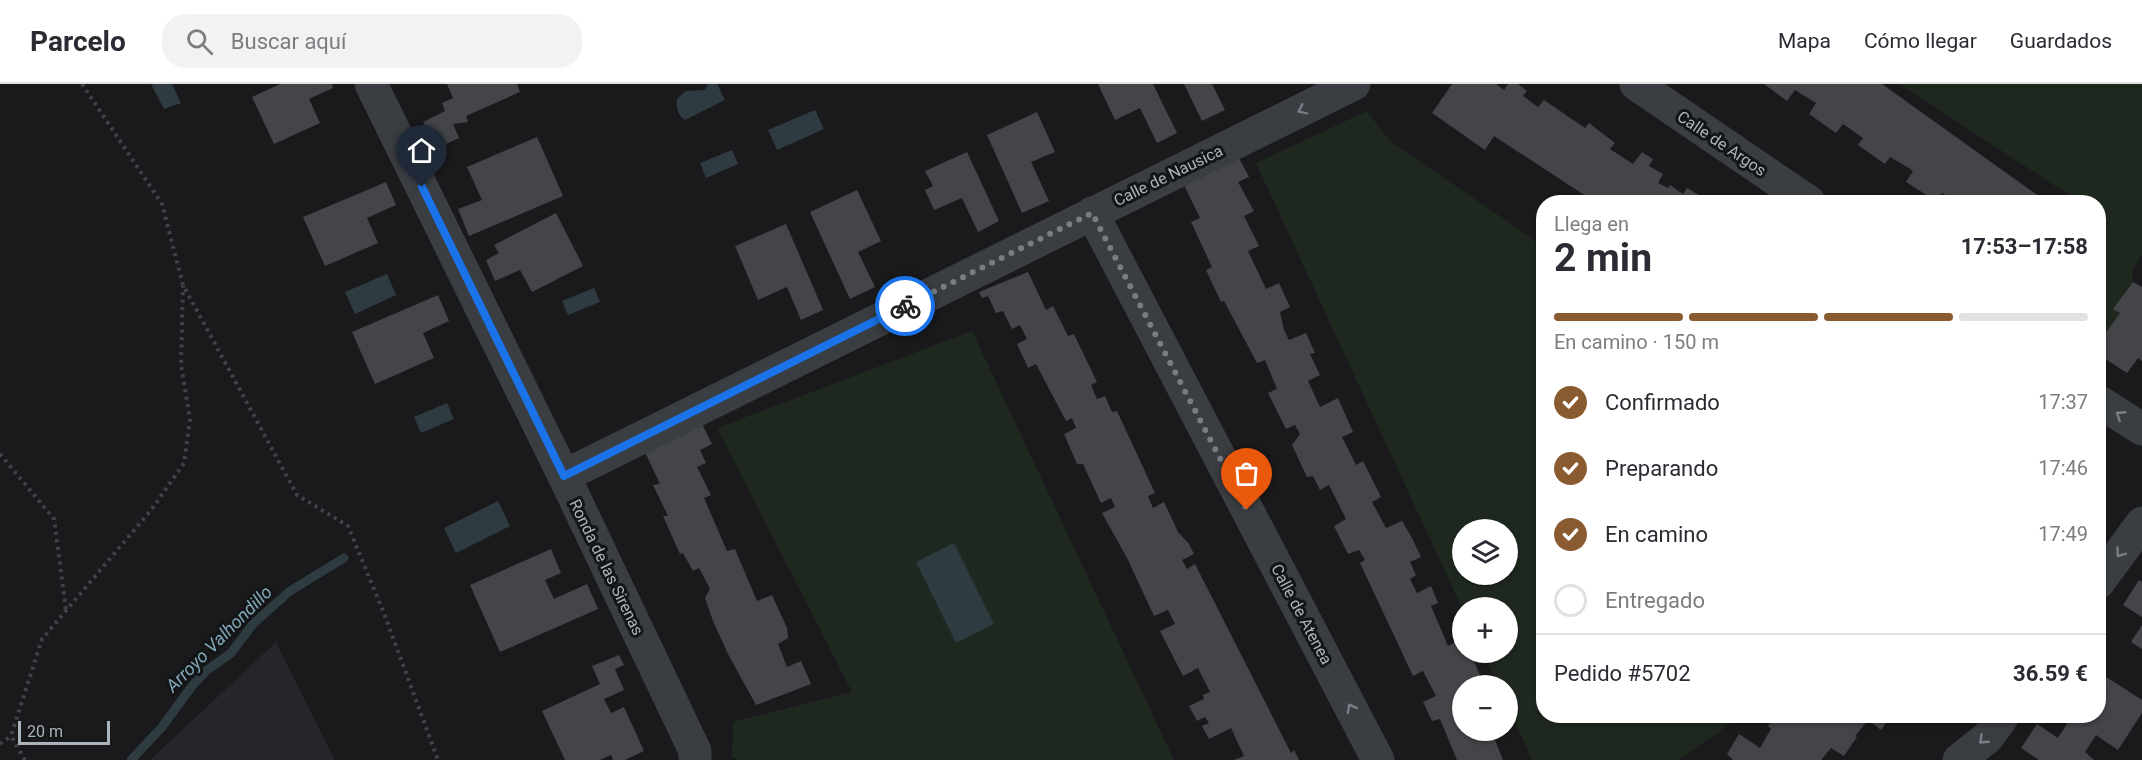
<!DOCTYPE html>
<html lang="es">
<head>
<meta charset="utf-8">
<style>
  body { margin:0; font-family:Roboto,sans-serif; background:#f2f2f3; color:#2b2b33; height:100vh; display:flex; flex-direction:column; font-size:22px; white-space:nowrap }
  * { box-sizing:border-box; margin:0 }
  p { font-size:20px; color:#7c7c81 }
  .icon { flex:none; width:33px; height:33px; fill:none; stroke:currentColor; stroke-width:2; stroke-linecap:round; stroke-linejoin:round }
  .map { position:relative; flex:1; overflow:hidden }
  .panel { position:absolute; left:1536px; top:111px; width:570px; height:528px; display:flex; flex-direction:column; background:#fff; border-radius:24px; box-shadow:0 2px 4px #0004 }
  .panel>* { flex:none }
  .fabs { position:absolute; left:1452px; top:435px; display:grid; gap:12px }
  .fabs a { display:grid; place-items:center; width:66px; height:66px; border-radius:50%; background:#fff; box-shadow:0 2px 4px #0004; font-size:30px }
  .scale { position:absolute; left:18px; bottom:15px; width:92px; box-sizing:border-box; padding-left:6px; border:3px solid #abb3bc; border-top:0; font-size:16px; line-height:21px; white-space:nowrap; color:#abb3bc; -webkit-text-stroke:4px #141517; paint-order:stroke }
  .pin { position:absolute; display:grid; place-items:center; width:51px; height:51px; color:#fff; margin:-62px -26px; border-radius:50% 50% 50% 0; rotate:-45deg; box-shadow:0 0 6px #0007 }
  .pin .icon { rotate:45deg }
  .courier { position:absolute; display:grid; place-items:center; width:60px; height:60px; margin:-30px; border:4px solid #1a73e8; border-radius:50%; background:#fff; color:#222; box-shadow:0 2px 8px #0007 }
  .head em { font-style:normal; font-weight:700 }
  .head div { display:flex; flex-direction:column-reverse }
  .head { display:flex; align-items:center; justify-content:space-between; height:102px; padding:0 18px }
  h1 { font-size:39px; font-weight:700; line-height:45px }
  .bar { display:grid; grid-template-columns:repeat(4,1fr); gap:9px 6px; align-content:center; height:72px; padding:0 18px }
  .bar i { height:8px; border-radius:4px; background:#e1e1e2 }
  .bar .active { background:#8a5b31 }
  .bar p { grid-column:span 4 }
  .line { display:flex; align-items:center; gap:15px; padding:0 18px; border-top:2px solid #e1e1e2 }
  .line div { flex:1 }
  ol { padding:0 18px; list-style:none }
  li { display:flex; align-items:center; gap:18px; height:66px }
  li p { margin-inline-start:auto }
  li .icon { padding:6px; border-radius:50%; background:#8a5b31; color:#fff; stroke-width:4 }
  li:last-child { color:#7c7c81 }
  li i { width:33px; height:33px; border:3px solid #e1e1e2; border-radius:50% }
  header { display:flex; align-items:center; gap:36px; box-sizing:border-box; height:84px; padding:0 30px; background:#fff; border-bottom:2px solid #e1e1e2 }
  header strong { font-size:28px }
  nav { display:flex; gap:33px; margin-inline-start:auto; font-size:21px }
  .search { width:420px; height:54px; background:#f2f2f3; display:flex; align-items:center; gap:15px; box-sizing:border-box; padding:0 21px; border-radius:24px; color:#7c7c81; font-size:22px }
  .map>svg:first-child { display:block }
  .built { fill:#252629 }
  .green { fill:#1f281f; fill-rule:evenodd }
  .water { fill:#2e3c42 }
  .lines { fill:none; stroke-linecap:round; stroke-linejoin:round }
  .stream { stroke:#2e3c42; stroke-width:9 }
  .building { fill:#434549 }
  .path { stroke:#404449; stroke-width:4; stroke-dasharray:3 4.5; stroke-linecap:butt }
  .minor { stroke:#3a3d41; stroke-width:33 }
  .oneway { stroke:#787e85 }
  .done { stroke:#787d84; stroke-width:6; stroke-dasharray:0 10.8 }
  .route { stroke:#1a73e8; stroke-width:8 }
  .labels { text-anchor:middle; stroke-width:6; stroke-linejoin:round; paint-order:stroke }
  .street-label { font-size:16px; fill:#abb3bc; stroke:#141517 }
  .water-label { font-size:18px; font-style:italic; fill:#80a8b9; stroke:#141517 }
</style>
</head>
<body>
<header>
<strong>Parcelo</strong>
<div class="search"><svg class="icon" aria-label="search" viewBox="0 0 24 24"><circle cx="10" cy="10" r="6"/><path d="M15 15l6 6"/></svg>Buscar aquí</div>
<nav><a>Mapa</a><a>Cómo llegar</a><a>Guardados</a></nav>
</header>
<div class="map">
<svg width="2142" height="676" viewBox="0 0 2142 676">
  <rect width="100%" height="100%" fill="#1a1a1c"/>
  <!-- built -->
  <polygon class="built" points="276,558 335,676 150,676"/>
  <!-- green -->
  <g class="green">
    <polygon points="1899,0 2142,0 2142,171 2132,186 2133,198 2113,225 2120,229 2107,247 2099,241 2098,118 2080,118"/>
    <path d="M 1367,27 L 1389,56 L 1543,162 L 1544,632 L 1741,632 L 1679,676 L 1532,676 L 1508,623 L 1508,602 L 1498,601 L 1483,569 L 1508,568 L 1508,524 L 1462,524 L 1256,79 ZM 1462,446 L 1508,446 L 1508,490 L 1462,490 Z"/>
    <polygon points="972,247 1174,676 740,676 732,673 733,638 852,608 717,344"/>
  </g>
  <!-- water -->
  <g class="water">
    <polygon points="151,0 172,0 181,19 164,25"/>
    <path d="M 708,0 L 717,0 L 725,16 L 685,36 C 677,31 676,23 677,15 L 686,7 L 705,6 Z"/>
    <polygon points="815,26 824,45 777,66 768,46"/>
    <polygon points="732,66 738,80 706,94 700,79"/>
    <polygon points="387,190 396,211 355,230 345,208"/>
    <polygon points="594,204 600,218 568,231 562,217"/>
    <polygon points="447,319 454,335 421,349 414,333"/>
    <polygon points="498,417 510,442 456,469 444,444"/>
    <polygon points="954,459 994,540 956,559 916,478"/>
  </g>
  <g class="lines">
    <!-- stream -->
    <polyline class="stream" points="131,676 162,643 192,602 206,587 231,569 253,540 290,507 344,474"/>
  </g>
  <!-- building -->
  <g class="building">
    <polygon points="280,0 332,0 333,4 309,15 320,39 274,60 252,13"/>
    <polygon points="447,0 517,0 520,8 466,32 468,38 453,40 459,54 435,65 423,38 445,27 442,19 453,14"/>
    <polygon points="1098,0 1153,0 1177,49 1157,59 1140,24 1115,36"/>
    <polygon points="1184,0 1212,0 1225,26 1202,37"/>
    <polygon points="1452,0 1496,0 1504,6 1508,0 1518,0 1527,7 1523,12 1538,23 1544,16 1585,44 1589,39 1615,59 1610,65 1633,80 1642,68 1653,75 1649,82 1663,90 1658,99 1668,104 1670,101 1683,110 1687,104 1711,118 1595,118 1494,52 1485,66 1432,29"/>
    <polygon points="1764,0 1882,0 2047,118 1958,118 1942,109 1936,117 1906,98 1913,87 1909,84 1890,73 1885,80 1858,61 1863,54 1849,44 1843,40 1836,49 1809,30 1816,19 1813,17 1795,6 1787,17"/>
    <polygon points="1037,28 1055,68 1031,78 1049,117 1022,129 987,51"/>
    <polygon points="537,53 563,112 469,152 458,125 482,116 467,83"/>
    <polygon points="967,68 999,137 978,148 962,114 934,126 925,106 933,102 925,87"/>
    <polygon points="1239,74 1249,93 1238,98 1254,127 1244,132 1259,162 1248,167 1266,205 1279,199 1290,223 1280,228 1284,246 1289,256 1306,249 1315,269 1310,270 1320,291 1308,297 1320,323 1338,314 1353,348 1342,353 1356,381 1363,377 1381,413 1372,418 1386,444 1402,437 1412,454 1421,473 1410,478 1416,491 1410,495 1417,509 1431,502 1438,519 1431,522 1448,562 1462,555 1462,568 1470,568 1475,579 1482,597 1472,602 1462,602 1462,646 1491,646 1503,676 1457,676 1440,635 1432,637 1423,618 1436,612 1423,587 1413,592 1360,479 1365,476 1359,466 1348,470 1334,442 1346,435 1329,401 1320,406 1313,392 1307,393 1292,361 1300,350 1295,341 1286,345 1268,309 1277,305 1265,276 1257,279 1224,217 1221,218 1206,186 1212,183 1191,138 1200,134 1184,101"/>
    <polygon points="386,98 396,121 367,134 378,159 325,182 303,133"/>
    <polygon points="857,106 881,157 858,168 875,203 850,215 810,128"/>
    <polygon points="556,129 583,182 532,208 520,186 495,197 486,176 499,169 494,161"/>
    <polygon points="786,140 823,226 801,236 787,203 758,216 735,162"/>
    <polygon points="1028,188 1046,226 1053,222 1068,252 1074,250 1097,298 1091,301 1097,315 1105,312 1112,328 1117,327 1155,409 1148,412 1153,424 1164,418 1178,448 1189,460 1194,470 1182,476 1187,485 1195,480 1291,669 1294,666 1299,676 1234,676 1244,672 1231,644 1209,655 1202,642 1209,639 1205,633 1197,637 1189,622 1204,615 1203,611 1210,608 1198,584 1183,592 1160,547 1175,540 1168,526 1154,532 1127,474 1102,429 1115,423 1111,414 1101,419 1083,380 1115,364 1083,380 1077,380 1064,350 1076,344 1072,334 1066,337 1036,280 1028,284 1017,260 1027,255 1020,241 1012,245 1003,227 996,229 988,212 982,214 979,208"/>
    <polygon points="2133,198 2142,203 2142,277 2138,274 2127,289 2098,270 2098,241 2107,247 2120,229 2113,225"/>
    <polygon points="438,211 449,237 423,249 434,274 375,300 352,248"/>
    <polygon points="702,340 712,360 700,366 706,379 697,383 711,411 704,414 727,467 735,465 757,517 772,511 787,544 788,554 778,560 787,583 801,577 811,600 756,621 728,570 713,537 705,514 710,505 699,484 693,487 683,469 680,470 663,432 668,432 653,401 660,400 644,366"/>
    <polygon points="551,465 561,489 545,496 554,515 587,500 598,525 500,568 470,501"/>
    <polygon points="2139,496 2142,498 2142,533 2123,521"/>
    <polygon points="2142,541 2142,565 2131,558"/>
    <polygon points="619,571 624,581 615,585 624,606 604,615 611,629 624,623 644,667 625,676 613,676 611,671 600,676 565,676 542,627 600,600 592,582"/>
    <polygon points="2100,589 2142,616 2142,629 2118,666 2096,651 2085,668 2094,676 2039,676 2021,664 2037,640 2058,654 2070,635 2066,632 2098,632"/>
    <polygon points="1775,632 1791,632 1799,636 1802,632 1891,632 1881,646 1868,636 1855,652 1857,653 1844,672 1831,664 1821,676 1733,676 1727,670 1739,650 1760,664 1771,645 1768,642"/>
  </g>
  <g class="lines">
    <!-- path -->
    <g class="path">
      <polyline points="82,0 162,120 183,201 297,411 348,442 385,532 438,676"/>
      <polyline points="0,370 54,435 66,526"/>
      <polyline points="0,660 11,652"/>
      <polyline points="25,676 11,652 42,555 152,425 184,379 190,335 181,281 183,202"/>
    </g>
    <!-- minor -->
    <g class="minor">
      <polyline points="371,0 564,392 695,667 695,676"/>
      <polyline points="1636,0 1809,118"/>
      <polyline points="1092,129 1378,676"/>
      <polyline points="2098,317 2142,345"/>
      <polyline points="564,392 1354,0"/>
      <polyline points="2098,499 2142,439"/>
      <polyline points="1959,676 1987,654 2003,632"/>
    </g>
  </g>
  <!-- one-way arrows -->
  <defs><path id="oneway-chevron" d="M-2-3.5L2.5 0L-2 3.5" fill="none" stroke-width="1.6" stroke-linecap="round" stroke-linejoin="round" transform="scale(1.5)"/></defs>
  <g class="oneway">
    <use href="#oneway-chevron" transform="translate(1302 26) rotate(154)"/>
    <use href="#oneway-chevron" transform="translate(2120 331) rotate(-147)"/>
    <use href="#oneway-chevron" transform="translate(2120 469) rotate(126)"/>
    <use href="#oneway-chevron" transform="translate(1351 624) rotate(-118)"/>
    <use href="#oneway-chevron" transform="translate(1983 656) rotate(137)"/>
  </g>
  <g class="lines">
    <!-- done -->
    <polyline class="done" points="905,222 1092,129 1247,426"/>
    <!-- route -->
    <polyline class="route" points="422,103 564,392 905,222"/>
  </g>
  <g class="labels">
    <!-- street labels -->
    <g class="street-label">
      <text transform="translate(1722 59) rotate(34)" y="6">Calle de Argos</text>
      <text transform="translate(1168 91) rotate(-26)" y="6">Calle de Nausica</text>
      <text transform="translate(607 483) rotate(64)" y="6">Ronda de las Sirenas</text>
      <text transform="translate(1302 530) rotate(62)" y="6">Calle de Atenea</text>
    </g>
    <!-- water labels -->
    <g class="water-label">
      <text transform="translate(219 555) rotate(-45)" y="6">Arroyo Valhondillo</text>
    </g>
  </g>
</svg>
<div class="fabs">
<a><svg class="icon" aria-label="layers" viewBox="0 0 24 24"><path d="M12 4l9 5-9 5-9-5zM3 14l9 5 9-5"/></svg></a>
<a>+</a>
<a>−</a>
</div>
<div class="scale">20 m</div>
<div class="pin" style="left:1247px;top:426px;background:#ea580c"><svg class="icon" aria-label="bag" viewBox="0 0 24 24"><path d="M5 8h14l-1 12H6zM9 8a3 3 0 0 1 6 0"/></svg></div>
<div class="pin" style="left:422px;top:103px;background:#1f2937"><svg class="icon" aria-label="home" viewBox="0 0 24 24"><path d="M3 11l9-7 9 7M6 9v11h12V9"/></svg></div>
<div class="courier" style="left:905px;top:222px"><svg class="icon" aria-label="bike" viewBox="0 0 24 24"><circle cx="6" cy="16" r="4"/><circle cx="18" cy="16" r="4"/><path d="M6 16l4-8h5l3 8M10 8l3 8H6M13 5h3"/></svg></div>
<section class="panel">
<div class="head"><div><h1>2 min</h1><p>Llega en</p></div><em>17:53–17:58</em></div>
<div class="bar"><i class="active"></i><i class="active"></i><i class="active"></i><i></i><p>En camino · 150 m</p></div>
<ol>
<li><svg class="icon" aria-label="check" viewBox="0 0 24 24"><path d="M5 12l5 5 9-10"/></svg>Confirmado<p>17:37</p></li>
<li><svg class="icon" aria-label="check" viewBox="0 0 24 24"><path d="M5 12l5 5 9-10"/></svg>Preparando<p>17:46</p></li>
<li><svg class="icon" aria-label="check" viewBox="0 0 24 24"><path d="M5 12l5 5 9-10"/></svg>En camino<p>17:49</p></li>
<li><i></i>Entregado</li>
</ol>
<div class="line" style="height:78px"><div>Pedido #5702</div><b>36.59 €</b></div>
</section>
</div>
</body>
</html>
